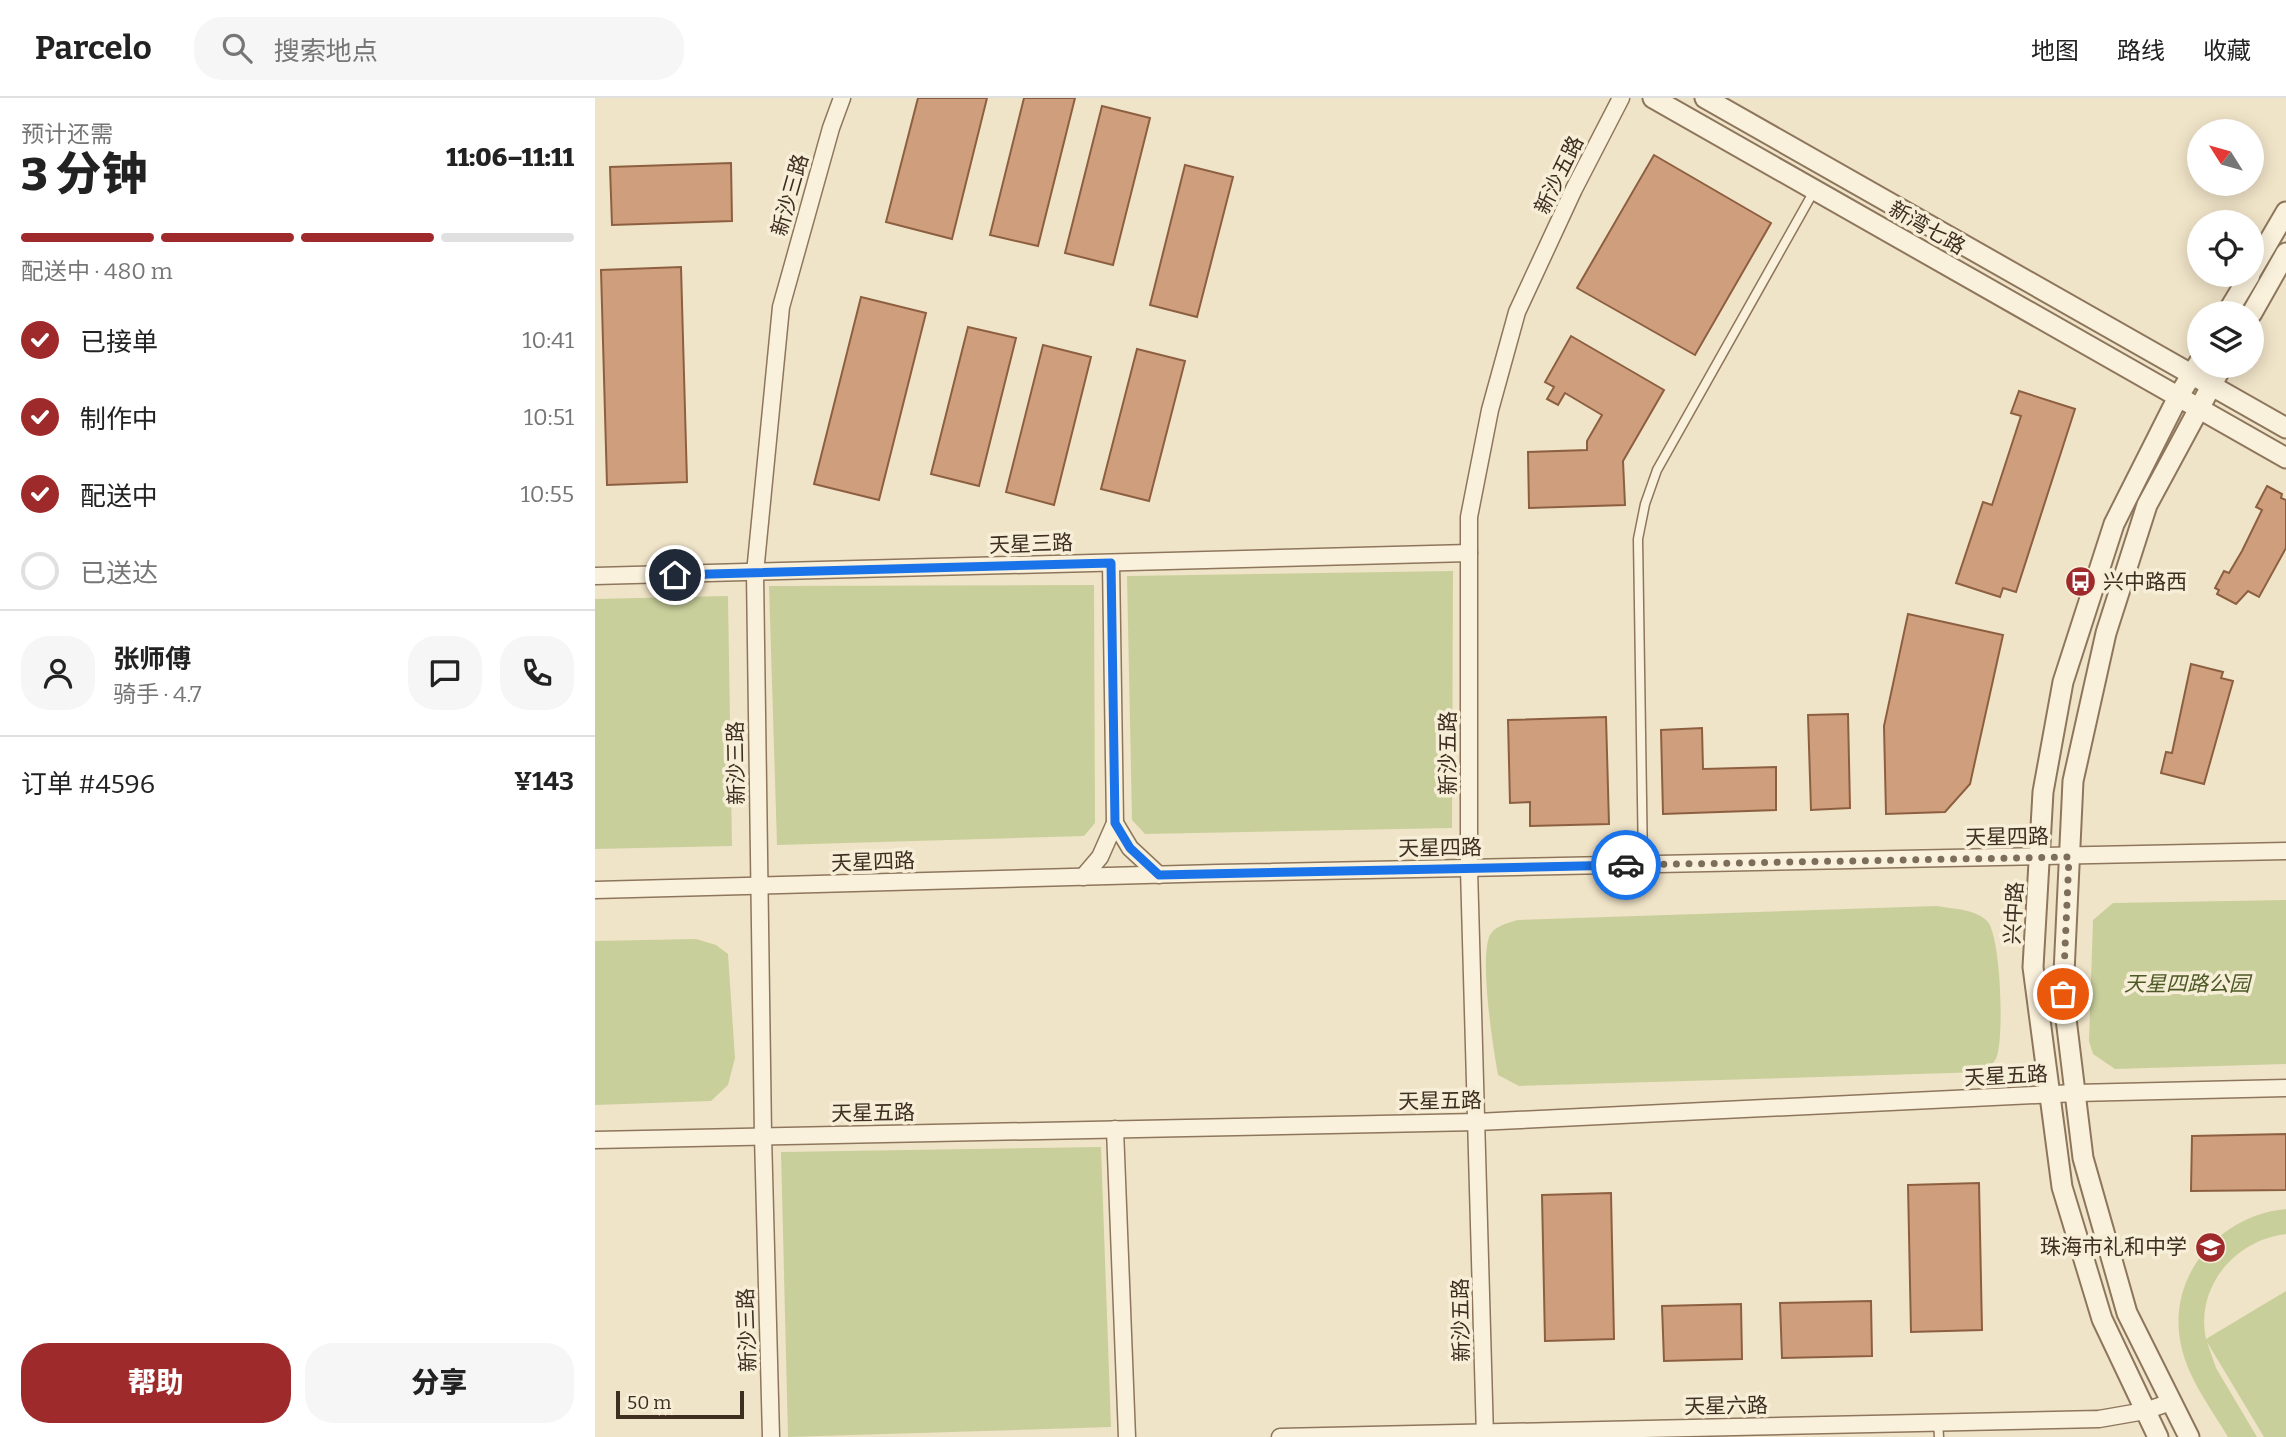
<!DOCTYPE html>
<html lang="zh">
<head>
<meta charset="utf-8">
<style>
  body { margin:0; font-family:Bitter,"Noto Sans SC",serif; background:#f6f6f6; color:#222; height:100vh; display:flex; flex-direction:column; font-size:26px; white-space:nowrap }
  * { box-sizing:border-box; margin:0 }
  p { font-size:23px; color:#767676 }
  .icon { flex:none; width:38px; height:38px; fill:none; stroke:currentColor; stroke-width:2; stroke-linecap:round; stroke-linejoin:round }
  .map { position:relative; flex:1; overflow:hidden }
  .panel { display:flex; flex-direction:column; background:#fff; width:595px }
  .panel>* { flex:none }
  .needle { width:46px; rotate:307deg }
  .tools { position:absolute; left:1592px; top:21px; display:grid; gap:14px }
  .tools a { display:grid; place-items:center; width:77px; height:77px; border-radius:50%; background:#fff; box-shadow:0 4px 18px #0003; font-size:35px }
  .scale { position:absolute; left:21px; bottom:18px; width:128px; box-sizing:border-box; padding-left:7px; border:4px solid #3d2e20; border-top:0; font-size:19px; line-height:24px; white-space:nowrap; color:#3d2e20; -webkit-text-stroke:5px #f7eed8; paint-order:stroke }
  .pin { position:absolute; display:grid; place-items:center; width:60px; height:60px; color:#fff; margin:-30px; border:4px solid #fff; border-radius:50%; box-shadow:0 2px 7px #0007 }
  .courier { position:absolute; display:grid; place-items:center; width:70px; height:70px; margin:-35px; border:5px solid #1a73e8; border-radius:50%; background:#fff; color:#222; box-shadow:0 2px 9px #0007 }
  .headline em { font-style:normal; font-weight:800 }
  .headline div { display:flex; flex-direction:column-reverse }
  .headline { display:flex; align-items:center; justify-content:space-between; height:119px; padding:0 21px }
  h1 { font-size:46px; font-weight:800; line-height:52px }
  .bar { display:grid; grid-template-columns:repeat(4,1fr); gap:10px 7px; align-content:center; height:84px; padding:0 21px }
  .bar i { height:9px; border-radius:5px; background:#e0e0e0 }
  .bar .active { background:#9e2a2b }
  .bar p { grid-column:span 4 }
  .line { display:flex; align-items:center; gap:18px; padding:0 21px; border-top:2px solid #e0e0e0 }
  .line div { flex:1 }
  .round { display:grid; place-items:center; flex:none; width:74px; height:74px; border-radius:28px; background:#f6f6f6 }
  ol { padding:0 21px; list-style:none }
  li { display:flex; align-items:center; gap:21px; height:77px }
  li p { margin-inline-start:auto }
  li .icon { padding:7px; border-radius:50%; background:#9e2a2b; color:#fff; stroke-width:4 }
  li:last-child { color:#767676 }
  li i { width:38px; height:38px; border:4px solid #e0e0e0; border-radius:50% }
  .cta { display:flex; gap:14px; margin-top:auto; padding:14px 21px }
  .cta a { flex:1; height:80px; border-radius:28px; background:#9e2a2b; color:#fff; font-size:28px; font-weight:800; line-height:80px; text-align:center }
  .cta a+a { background:#f6f6f6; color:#222 }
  header { display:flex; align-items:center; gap:42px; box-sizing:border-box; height:98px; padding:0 35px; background:#fff; border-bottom:2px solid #e0e0e0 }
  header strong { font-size:33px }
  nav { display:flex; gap:38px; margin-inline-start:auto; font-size:24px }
  .search { width:490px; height:63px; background:#f6f6f6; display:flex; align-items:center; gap:18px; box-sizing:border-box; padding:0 24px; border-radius:28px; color:#767676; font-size:26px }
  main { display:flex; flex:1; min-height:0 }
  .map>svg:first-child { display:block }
  .green { fill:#c9cf9b }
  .building { fill:#cf9f7d; stroke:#8d5f41; stroke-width:2 }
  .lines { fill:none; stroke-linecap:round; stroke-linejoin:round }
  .service-casing { stroke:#8d765c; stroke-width:11 }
  .minor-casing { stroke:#8d765c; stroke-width:19 }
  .tertiary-casing { stroke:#8d765c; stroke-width:23 }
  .service { stroke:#faf1dc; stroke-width:8 }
  .minor { stroke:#faf1dc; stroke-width:16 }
  .tertiary { stroke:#faf1dc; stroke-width:19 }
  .done { stroke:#7c6e5b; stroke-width:7; stroke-dasharray:0 12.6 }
  .route { stroke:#1a73e8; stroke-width:9 }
  .labels { text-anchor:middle; stroke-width:7; stroke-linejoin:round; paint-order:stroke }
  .street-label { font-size:21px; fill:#3d2e20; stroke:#f7eed8 }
  .poi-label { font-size:21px; fill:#3d2e20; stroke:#f7eed8; text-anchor:start }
  .park-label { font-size:21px; font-style:italic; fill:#4d5a26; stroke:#f7eed8 }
</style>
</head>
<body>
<header>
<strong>Parcelo</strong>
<div class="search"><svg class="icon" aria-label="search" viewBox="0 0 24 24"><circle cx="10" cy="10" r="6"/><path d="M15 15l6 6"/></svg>搜索地点</div>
<nav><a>地图</a><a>路线</a><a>收藏</a></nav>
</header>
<main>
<section class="panel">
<div class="headline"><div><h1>3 分钟</h1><p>预计还需</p></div><em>11:06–11:11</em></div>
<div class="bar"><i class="active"></i><i class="active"></i><i class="active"></i><i></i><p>配送中 · 480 m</p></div>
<ol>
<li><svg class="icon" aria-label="check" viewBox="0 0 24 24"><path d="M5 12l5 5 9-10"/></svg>已接单<p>10:41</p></li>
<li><svg class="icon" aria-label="check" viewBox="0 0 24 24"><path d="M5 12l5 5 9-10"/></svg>制作中<p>10:51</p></li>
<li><svg class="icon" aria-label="check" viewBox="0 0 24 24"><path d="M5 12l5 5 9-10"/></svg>配送中<p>10:55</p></li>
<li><i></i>已送达</li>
</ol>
<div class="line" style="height:126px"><a class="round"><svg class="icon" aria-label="person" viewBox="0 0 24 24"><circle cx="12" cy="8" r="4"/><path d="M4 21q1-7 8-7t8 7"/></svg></a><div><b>张师傅</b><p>骑手 · 4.7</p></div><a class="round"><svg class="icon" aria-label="chat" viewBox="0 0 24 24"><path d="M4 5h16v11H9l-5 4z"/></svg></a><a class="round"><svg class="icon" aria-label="phone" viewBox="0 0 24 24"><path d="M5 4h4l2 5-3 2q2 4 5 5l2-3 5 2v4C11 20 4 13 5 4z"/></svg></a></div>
<div class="line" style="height:91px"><div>订单 #4596</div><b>¥143</b></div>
<div class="cta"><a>帮助</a><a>分享</a></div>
</section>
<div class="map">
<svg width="1691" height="1339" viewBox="0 0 1691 1339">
  <rect width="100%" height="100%" fill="#f0e4c8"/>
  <!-- green -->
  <g class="green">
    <polygon points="858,473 857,730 550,736 537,722 532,478"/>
    <polygon points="499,487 500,725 489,738 182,747 174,488"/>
    <polygon points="133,498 137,748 0,751 0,501"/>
    <polygon points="1691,802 1691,966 1520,971 1498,956 1494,943 1498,822 1518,805"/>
    <path d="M 1342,808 C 1358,811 1382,811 1393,824 C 1406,842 1409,936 1402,958 C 1400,965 1393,969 1388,974 L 924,988 L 903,977 C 898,950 884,859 895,837 C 901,827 913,825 923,822 Z"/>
    <polygon points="101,841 121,847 133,856 140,960 133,987 116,1003 0,1007 0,843"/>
    <polygon points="506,1049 516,1329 193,1339 186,1054"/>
    <path d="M 1691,1111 L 1691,1136 C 1640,1142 1600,1189 1611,1241 L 1691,1193 L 1691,1339 L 1669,1339 L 1612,1244 L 1621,1270 L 1662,1339 L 1633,1339 C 1616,1310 1593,1281 1586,1247 C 1571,1179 1624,1117 1691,1111 Z"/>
  </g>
  <!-- building -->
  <g class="building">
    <polygon points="323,0 392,0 357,141 291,124"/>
    <polygon points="429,0 480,0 443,148 395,137"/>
    <polygon points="507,8 555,20 518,167 470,155"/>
    <polygon points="1059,57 1176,125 1100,257 982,190"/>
    <polygon points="136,65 137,123 17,127 15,69"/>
    <polygon points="590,67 638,79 602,219 555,207"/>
    <polygon points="86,169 92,384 12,387 6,172"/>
    <polygon points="266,199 331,215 284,402 219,386"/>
    <polygon points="373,229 421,240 384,388 336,376"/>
    <polygon points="976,238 1069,292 1028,363 1030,407 934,410 933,354 992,352 992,343 1007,317 970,295 963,307 952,301 959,289 950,284"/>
    <polygon points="448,247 496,259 459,407 411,394"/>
    <polygon points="542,251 590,263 554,403 506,391"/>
    <polygon points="1424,293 1480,311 1421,494 1408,490 1405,499 1361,485 1388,404 1397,407 1426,318 1416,315"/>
    <polygon points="1672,388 1687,396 1686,400 1691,402 1691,450 1664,499 1653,493 1641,506 1622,496 1624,492 1620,490 1629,473 1634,475 1647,453 1667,412 1661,409"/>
    <polygon points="1313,516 1408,537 1375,686 1350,714 1291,716 1289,628"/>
    <polygon points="1596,566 1628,574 1626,580 1638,583 1609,686 1566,675 1571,654 1577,655"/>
    <polygon points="1253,616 1255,710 1216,712 1213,617"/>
    <polygon points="1011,619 1014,726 935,728 935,704 915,705 913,622"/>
    <polygon points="1107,630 1108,671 1181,669 1181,712 1068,716 1066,632"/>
    <polygon points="1691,1036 1691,1092 1596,1093 1597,1038"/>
    <polygon points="1384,1085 1387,1232 1316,1234 1313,1087"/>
    <polygon points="1016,1095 1019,1241 950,1243 947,1097"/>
    <polygon points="1276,1203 1277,1258 1187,1260 1185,1205"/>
    <polygon points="1146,1206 1147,1261 1069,1263 1067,1208"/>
  </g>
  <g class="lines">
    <defs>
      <g id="service">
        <polyline points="1048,767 1043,441 1050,406 1062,372 1219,93"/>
        <polyline points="1343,1324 1344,1339"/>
      </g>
      <g id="minor">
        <polyline points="516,465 520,725"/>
        <polyline points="0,478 874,455"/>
        <polyline points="488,779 505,759 520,725 535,750 564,777"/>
        <polyline points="0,792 623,775 1691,753"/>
        <polyline points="520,1031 532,1339"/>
        <polyline points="0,1042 882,1024 1481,995 1691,990"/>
        <polyline points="176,1339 168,1038 160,475 186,209 236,30 247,0"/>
        <polyline points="685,1339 1504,1321 1550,1313 1576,1304"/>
        <polyline points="890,1339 874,771 874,419 895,312 922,214 979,91 1026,0"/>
      </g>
      <g id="tertiary">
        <polyline points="1058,0 1691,360"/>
        <polyline points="1110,0 1691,330"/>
        <polyline points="1657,172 1691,114"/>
        <polyline points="1632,215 1655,177"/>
        <polyline points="1657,215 1691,155"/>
        <polyline points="1563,1339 1507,1221 1467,1089 1438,869 1448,694 1468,584 1519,426 1583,299 1605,263"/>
        <polyline points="1594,1339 1532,1215 1488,1060 1468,896 1478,683 1511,535 1552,407 1627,268"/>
      </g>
    </defs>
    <!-- service casing -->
    <use href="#service" class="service-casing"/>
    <!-- minor casing -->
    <use href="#minor" class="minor-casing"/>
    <!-- tertiary casing -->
    <use href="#tertiary" class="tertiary-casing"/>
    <!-- service -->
    <use href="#service" class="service"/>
    <!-- minor -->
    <use href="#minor" class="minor"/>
    <!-- tertiary -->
    <use href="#tertiary" class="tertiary"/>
  </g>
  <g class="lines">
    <!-- done -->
    <polyline class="done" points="1031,767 1474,759 1468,896"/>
    <!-- route -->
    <polyline class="route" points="80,477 516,465 520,725 535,750 564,777 1031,767"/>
  </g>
  <!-- icons -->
  <defs>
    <symbol id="bus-disc" viewBox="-11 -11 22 22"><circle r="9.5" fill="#9e2a2b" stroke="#f7eed8"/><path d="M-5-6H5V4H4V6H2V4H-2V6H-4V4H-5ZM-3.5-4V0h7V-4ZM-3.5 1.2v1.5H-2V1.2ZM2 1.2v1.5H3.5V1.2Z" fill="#fff"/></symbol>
    <symbol id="school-disc" viewBox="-11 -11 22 22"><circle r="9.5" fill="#9e2a2b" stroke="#f7eed8"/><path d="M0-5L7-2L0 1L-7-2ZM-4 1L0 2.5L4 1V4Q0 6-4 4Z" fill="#fff"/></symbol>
  </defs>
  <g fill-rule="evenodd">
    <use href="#bus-disc" x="1468" y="466" width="35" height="35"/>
    <use href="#school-disc" x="1598" y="1132" width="35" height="35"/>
  </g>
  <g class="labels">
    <!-- street labels -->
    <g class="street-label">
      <text transform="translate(964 77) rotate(-64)" y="7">新沙五路</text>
      <text transform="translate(195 97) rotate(-74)" y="7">新沙三路</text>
      <text transform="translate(1332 130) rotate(30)" y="7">新湾七路</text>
      <text transform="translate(436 446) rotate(-2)" y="7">天星三路</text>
      <text transform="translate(853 655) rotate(-90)" y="7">新沙五路</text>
      <text transform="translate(141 665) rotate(-91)" y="7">新沙三路</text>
      <text transform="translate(1412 739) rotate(-1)" y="7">天星四路</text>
      <text transform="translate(845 750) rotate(-1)" y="7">天星四路</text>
      <text transform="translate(278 764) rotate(-2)" y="7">天星四路</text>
      <text transform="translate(1419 815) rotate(-87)" y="7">兴中路</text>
      <text transform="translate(1411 978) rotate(-3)" y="7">天星五路</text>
      <text transform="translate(845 1003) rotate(-1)" y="7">天星五路</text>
      <text transform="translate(278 1015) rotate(-1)" y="7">天星五路</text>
      <text transform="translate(866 1222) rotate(-91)" y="7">新沙五路</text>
      <text transform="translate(152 1232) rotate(-92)" y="7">新沙三路</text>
      <text transform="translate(1131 1308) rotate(-1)" y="7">天星六路</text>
    </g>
    <!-- poi labels -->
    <g class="poi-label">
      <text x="1508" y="491">兴中路西</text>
      <text x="1592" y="1156" text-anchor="end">珠海市礼和中学</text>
    </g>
    <!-- park labels -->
    <g class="park-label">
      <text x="1592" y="893">天星四路公园</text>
    </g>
  </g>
</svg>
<div class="tools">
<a><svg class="needle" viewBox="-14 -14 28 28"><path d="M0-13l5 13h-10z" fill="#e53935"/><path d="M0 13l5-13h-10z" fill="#767676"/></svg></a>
<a><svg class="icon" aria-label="locate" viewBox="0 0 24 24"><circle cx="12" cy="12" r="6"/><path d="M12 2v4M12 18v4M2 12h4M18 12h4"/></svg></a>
<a><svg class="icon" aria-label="layers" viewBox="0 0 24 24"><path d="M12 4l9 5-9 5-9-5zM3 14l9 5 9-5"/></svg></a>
</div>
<div class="scale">50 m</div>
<div class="pin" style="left:1468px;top:896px;background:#ea580c"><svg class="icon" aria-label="bag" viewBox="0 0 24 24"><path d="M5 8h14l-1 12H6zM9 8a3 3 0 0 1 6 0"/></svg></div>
<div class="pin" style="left:80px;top:477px;background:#1f2937"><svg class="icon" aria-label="home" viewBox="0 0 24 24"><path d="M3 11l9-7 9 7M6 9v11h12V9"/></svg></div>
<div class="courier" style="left:1031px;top:767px"><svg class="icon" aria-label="car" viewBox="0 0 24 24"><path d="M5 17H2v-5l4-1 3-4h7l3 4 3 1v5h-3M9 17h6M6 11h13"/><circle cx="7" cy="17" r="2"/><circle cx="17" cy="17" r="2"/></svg></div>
</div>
</main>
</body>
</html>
